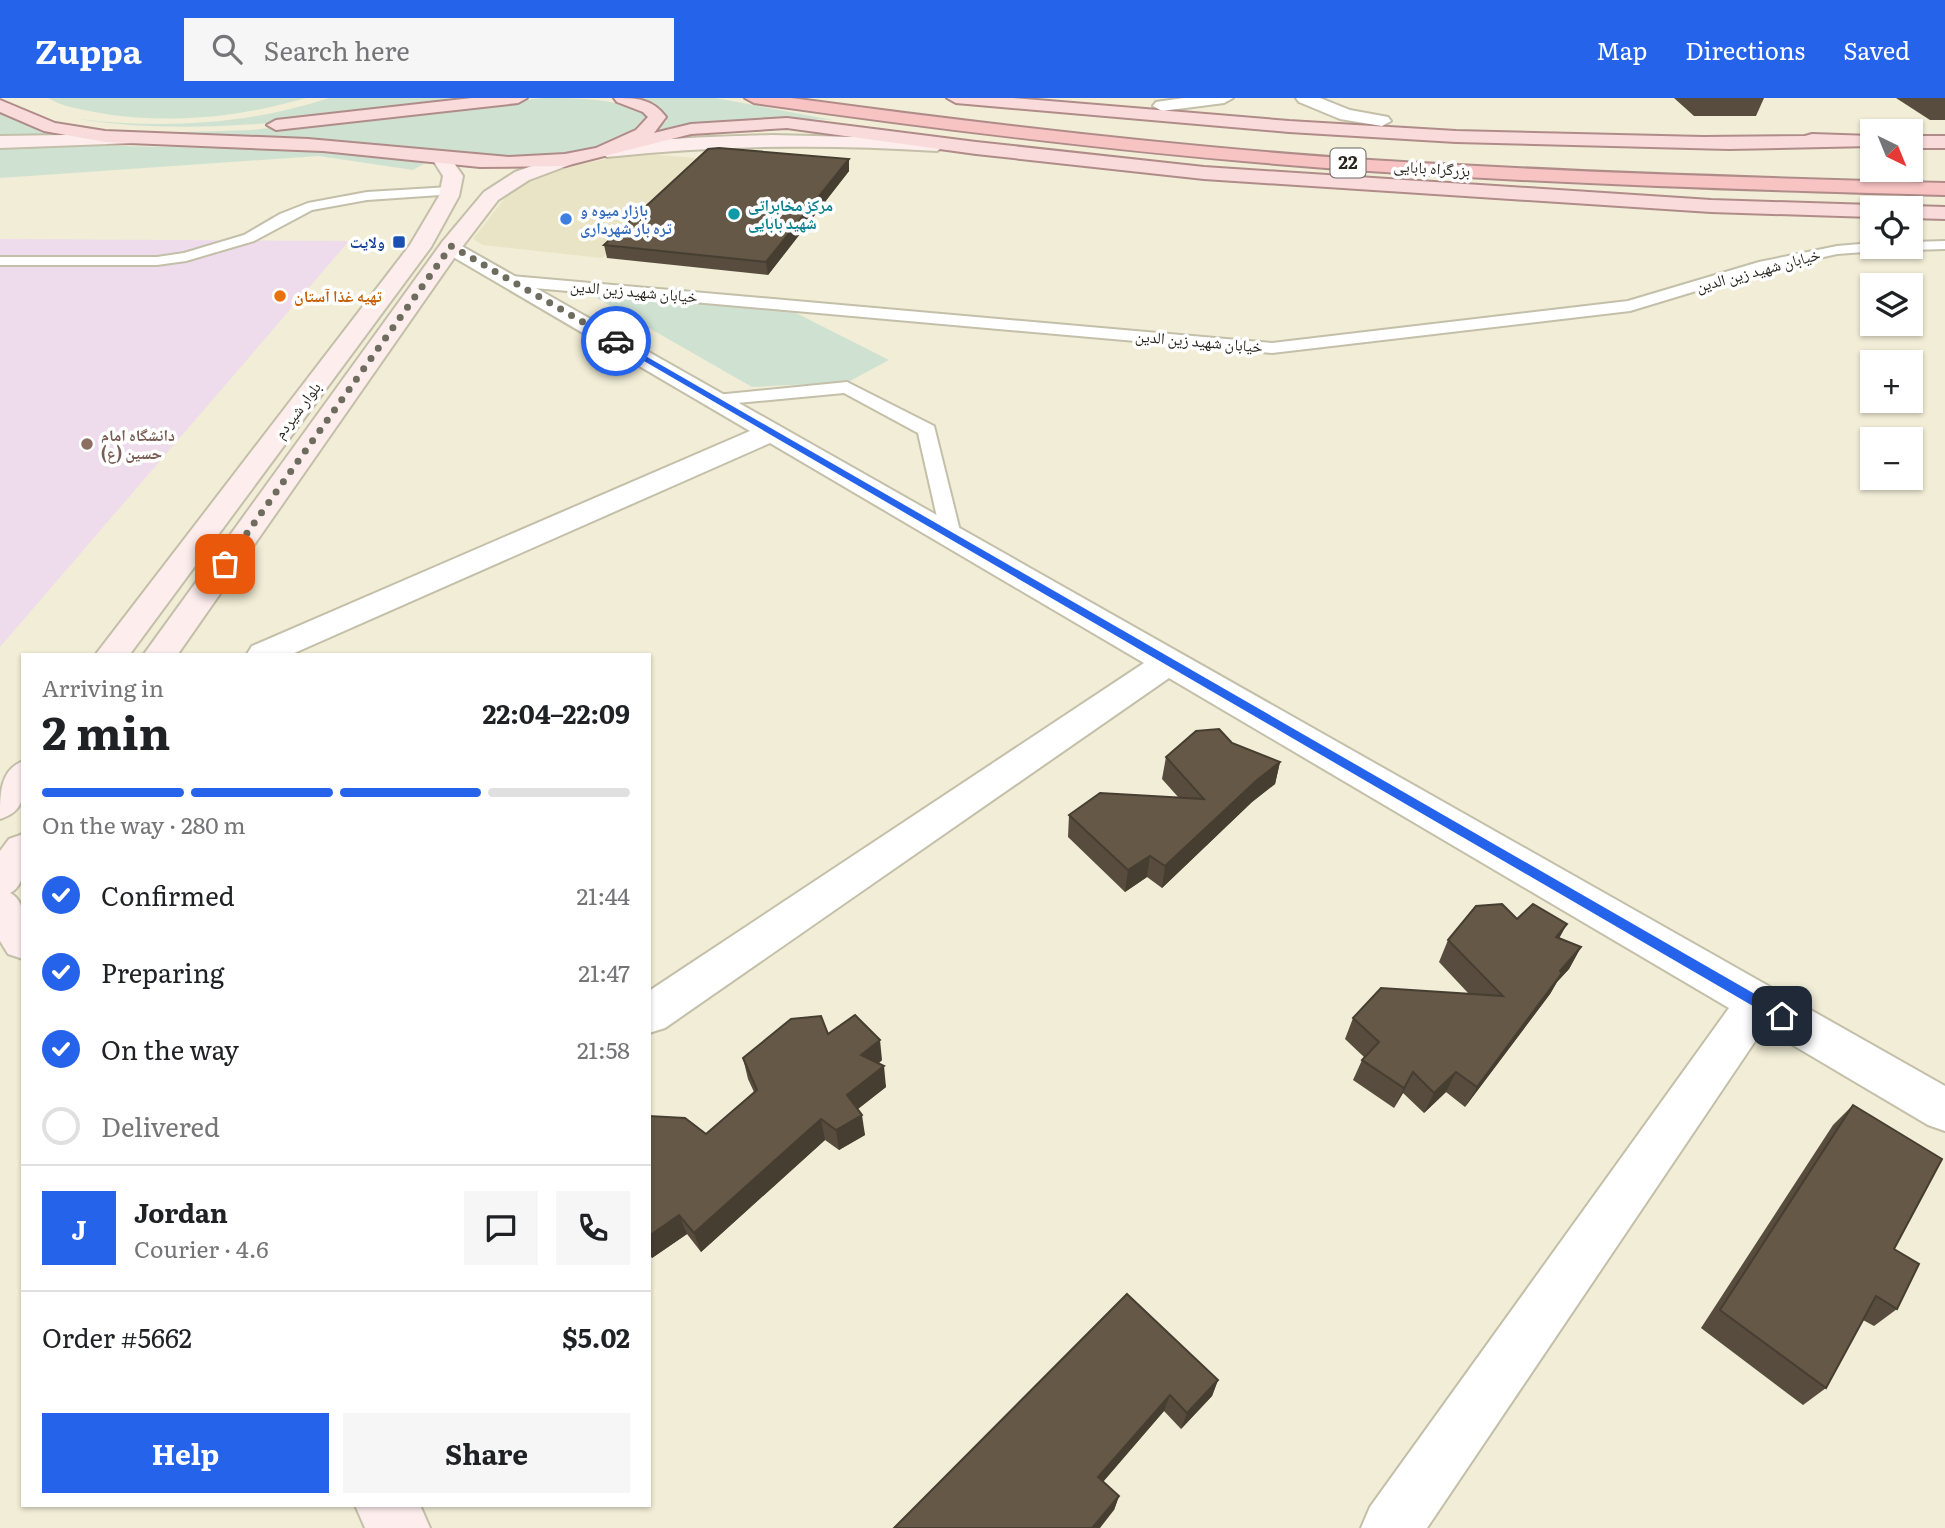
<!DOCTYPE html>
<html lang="en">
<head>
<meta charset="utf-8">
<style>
  body { margin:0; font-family:Literata,"Noto Naskh Arabic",serif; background:#f6f6f6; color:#202124; height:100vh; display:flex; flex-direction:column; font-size:26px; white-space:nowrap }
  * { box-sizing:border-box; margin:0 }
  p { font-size:23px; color:#757577 }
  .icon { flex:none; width:38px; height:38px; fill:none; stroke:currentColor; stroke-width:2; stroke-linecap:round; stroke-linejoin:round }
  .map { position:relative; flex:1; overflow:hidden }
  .details { position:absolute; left:21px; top:555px; width:630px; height:854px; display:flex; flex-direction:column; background:#fff; border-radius:0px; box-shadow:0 2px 5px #0004 }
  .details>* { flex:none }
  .needle { width:46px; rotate:137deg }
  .controls { position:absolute; left:1860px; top:21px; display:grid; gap:14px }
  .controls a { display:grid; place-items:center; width:63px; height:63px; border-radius:0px; background:#fff; box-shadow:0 2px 5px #0004; font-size:35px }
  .pin { position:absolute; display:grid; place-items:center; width:60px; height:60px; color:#fff; margin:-30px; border-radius:14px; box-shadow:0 4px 10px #0006 }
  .courier { position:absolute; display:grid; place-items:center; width:70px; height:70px; margin:-35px; border:5px solid #2563eb; border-radius:50%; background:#fff; color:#222; box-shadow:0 2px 9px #0007 }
  .summary em { font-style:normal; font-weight:700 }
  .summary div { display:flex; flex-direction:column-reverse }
  .summary { display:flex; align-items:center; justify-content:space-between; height:119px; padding:0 21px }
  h1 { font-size:46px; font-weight:700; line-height:52px }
  .bar { display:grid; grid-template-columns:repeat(4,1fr); gap:10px 7px; align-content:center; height:84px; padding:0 21px }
  .bar i { height:9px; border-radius:5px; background:#e0e0e0 }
  .bar .active { background:#2563eb }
  .bar p { grid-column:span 4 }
  .line { display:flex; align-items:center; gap:18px; padding:0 21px; border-top:2px solid #e0e0e0 }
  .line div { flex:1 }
  .round { display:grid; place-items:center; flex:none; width:74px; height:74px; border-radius:0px; background:#f6f6f6 }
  ol { padding:0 21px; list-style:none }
  li { display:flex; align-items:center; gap:21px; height:77px }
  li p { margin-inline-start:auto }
  li .icon { padding:7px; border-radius:50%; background:#2563eb; color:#fff; stroke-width:4 }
  li:last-child { color:#757577 }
  li i { width:38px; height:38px; border:4px solid #e0e0e0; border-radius:50% }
  .action { display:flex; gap:14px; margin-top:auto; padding:14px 21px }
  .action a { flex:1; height:80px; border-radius:0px; background:#2563eb; color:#fff; font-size:28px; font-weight:700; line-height:80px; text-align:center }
  .action a+a { background:#f6f6f6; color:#202124 }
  header { display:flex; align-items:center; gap:42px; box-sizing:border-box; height:98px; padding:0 35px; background:#2563eb; color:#fff }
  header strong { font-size:33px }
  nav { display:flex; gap:38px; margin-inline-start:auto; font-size:24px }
  .search { width:490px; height:63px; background:#f6f6f6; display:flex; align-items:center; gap:18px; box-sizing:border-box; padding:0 24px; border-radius:0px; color:#757577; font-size:26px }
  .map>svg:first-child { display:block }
  .built { fill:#e9e4c5 }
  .education { fill:#eedced }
  .green { fill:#cfe2d2 }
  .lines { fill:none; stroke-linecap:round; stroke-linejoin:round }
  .lane-casing { stroke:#c3bfa9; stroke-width:4 }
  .street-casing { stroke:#c3bfa9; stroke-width:4 }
  .secondary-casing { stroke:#c3bfa9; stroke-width:4 }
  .primary-casing { stroke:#af8c89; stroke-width:4 }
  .highway-casing { stroke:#af8c89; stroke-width:4 }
  .lane { fill:#fff; fill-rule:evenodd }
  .street { fill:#fff; fill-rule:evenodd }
  .secondary { fill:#fdeded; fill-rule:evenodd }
  .primary { fill:#fadbdb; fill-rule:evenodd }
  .highway { fill:#f7c3c3; fill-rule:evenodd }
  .wall { fill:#574c3d }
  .shaded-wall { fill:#473e32 }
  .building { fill:#655847; stroke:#473e32; stroke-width:2 }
  .route { fill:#2563eb }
  .done { stroke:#6e6c5e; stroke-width:7; stroke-dasharray:0 12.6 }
  .culture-dot { fill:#0f9aa8; stroke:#fff; stroke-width:2.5 }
  .shop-dot { fill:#3f7fe0; stroke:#fff; stroke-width:2.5 }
  .transit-dot { fill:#1a4fb4; stroke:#fff; stroke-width:2.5 }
  .food-dot { fill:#e8710a; stroke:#fff; stroke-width:2.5 }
  .education-dot { fill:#8d6e63; stroke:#fff; stroke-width:2.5 }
  .labels { text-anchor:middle; stroke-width:7; stroke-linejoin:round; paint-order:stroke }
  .far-street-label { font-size:16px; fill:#28261e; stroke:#fff }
  .far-culture-label { font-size:16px; font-weight:bold; fill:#0d838f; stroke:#fff; text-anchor:start }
  .far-shop-label { font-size:16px; font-weight:bold; fill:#366cbe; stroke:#fff; text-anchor:start }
  .far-transit-label { font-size:16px; font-weight:bold; fill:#164399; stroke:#fff; text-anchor:end }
  .far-food-label { font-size:16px; font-weight:bold; fill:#c56008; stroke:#fff; text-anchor:start }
  .far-education-label { font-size:16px; font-weight:bold; fill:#785e54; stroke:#fff; text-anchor:start }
  .shield { fill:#fff; stroke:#686762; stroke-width:2 }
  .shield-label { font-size:18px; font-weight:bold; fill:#28261e }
</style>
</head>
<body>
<header>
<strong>Zuppa</strong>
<div class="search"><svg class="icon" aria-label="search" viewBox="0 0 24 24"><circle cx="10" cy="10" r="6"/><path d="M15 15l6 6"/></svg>Search here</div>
<nav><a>Map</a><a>Directions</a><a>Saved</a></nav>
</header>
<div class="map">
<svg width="1945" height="1430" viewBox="0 0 1945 1430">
  <rect width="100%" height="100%" fill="#f1edd6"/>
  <!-- built -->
  <polygon class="built" points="634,55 708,61 602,160 483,147 473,141 512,91 523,83 546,74"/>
  <!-- education -->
  <polygon class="education" points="0,141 349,143 0,549"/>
  <!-- green -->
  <g class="green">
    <path d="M 48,0 L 306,0 C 237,20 164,27 94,14 C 79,11 61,8 48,0 Z"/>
    <path d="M 329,0 L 488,0 C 353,15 213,42 78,21 C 164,31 246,27 329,0 Z"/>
    <path d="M 544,0 C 570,0 634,0 647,20 C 632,57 532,61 498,61 L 154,35 L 251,32 Z"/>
    <path d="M 642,0 L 716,0 L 833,22 C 770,19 713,21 652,35 L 667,23 C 664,9 654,5 642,0 Z"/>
    <polygon points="0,16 72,38 0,40"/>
    <polygon points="24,46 319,52 427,64 413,72 319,58 0,80 0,48"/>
    <polygon points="590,193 784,209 889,262 848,284 752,289 588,195"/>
  </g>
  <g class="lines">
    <defs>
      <g id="lane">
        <polygon points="450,89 455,90 455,96 367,102 312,112 254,143 186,163 157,167 0,167 0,159 157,159 184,155 244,137 280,116 308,105 367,94"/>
        <polygon points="1945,143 1945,151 1911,152 1904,149 1911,149 1911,144"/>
        <polygon points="1872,145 1872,149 1886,149 1879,153 1837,156 1762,173 1630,213 1272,255 511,188 503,183 511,178 1272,245 1628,203 1759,164 1837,148"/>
        <polygon points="847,284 934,328 961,437 958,441 944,441 941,437 918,335 844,295 716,307 707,302 716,297"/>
      </g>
      <g id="street">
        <polygon points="1184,0 1233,0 1224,5 1162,13 1153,8 1156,4"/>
        <polygon points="1296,0 1320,0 1350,12 1388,19 1391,23 1382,28 1340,21 1299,4"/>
        <polygon points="451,142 1945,988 1945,1033 1928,1027 1764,930 1427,1430 1361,1430 1370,1409 1729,910 1169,580 665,930 649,935 649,893 1144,565 770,345 292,556 247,556 252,548 750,333 443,153 440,148 443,143"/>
      </g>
      <g id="secondary">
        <polygon points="128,36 137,41 134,45 0,50 0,38"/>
        <path d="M 772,37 L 937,41 L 946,47 L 937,53 C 827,46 717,47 607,59 L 598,53 C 609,40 747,38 772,37 Z"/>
        <polygon points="440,53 447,55 463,78 459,98 431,149 130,556 96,556 410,147 439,98 443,78 431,59"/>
        <polygon points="565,56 572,58 574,62 572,66 529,82 498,102 459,153 178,556 144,556 443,143 484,94 515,74"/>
        <path d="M 23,663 C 23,689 30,712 0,721 C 0,695 0,672 23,663 Z"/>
        <path d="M 23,736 C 23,755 29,786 10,795 C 30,804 23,842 23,861 L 8,856 L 0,843 L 0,753 L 9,741 Z"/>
        <polygon points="355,1407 420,1407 430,1430 365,1430"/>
      </g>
      <g id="primary">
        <polygon points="472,0 527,0 518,5 276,32 267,27 276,22"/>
        <path d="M 614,0 C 636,0 652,0 666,19 L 654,35 L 691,26 L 787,20 L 976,44 L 1204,69 L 1711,102 L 1872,107 L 1880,110 L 1872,110 L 1872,119 L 1711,114 L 1204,81 L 976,56 L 787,30 L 691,36 L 565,68 L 480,69 L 323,53 L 105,44 L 44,33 L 0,14 L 0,2 L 55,25 L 105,33 L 308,41 L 509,59 L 565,56 L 596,50 L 636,32 L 648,19 L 643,14 L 617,4 Z"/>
        <polygon points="947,0 1013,0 1289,23 1456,33 1703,39 1805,38 1812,36 1872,38 1872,48 1729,51 1456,44 1289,34 956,5"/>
        <rect x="1911" y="38" width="34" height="12"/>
        <polygon points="1911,108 1945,109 1945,121 1911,120 1911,110 1903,110"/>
      </g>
      <path id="highway" d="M 745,0 L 791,0 C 983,26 1176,49 1370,62 C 1561,74 1753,80 1945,85 L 1945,97 C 1753,92 1561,86 1369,73 C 1163,59 958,34 754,5 Z"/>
    </defs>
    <!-- lane casing -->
    <use href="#lane" class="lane-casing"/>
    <!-- street casing -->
    <use href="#street" class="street-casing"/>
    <!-- secondary casing -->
    <use href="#secondary" class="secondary-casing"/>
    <!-- primary casing -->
    <use href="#primary" class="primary-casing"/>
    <!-- highway casing -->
    <use href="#highway" class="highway-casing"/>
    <!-- lane -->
    <use href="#lane" class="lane"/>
    <!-- street -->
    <use href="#street" class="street"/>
    <!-- secondary -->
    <use href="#secondary" class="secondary"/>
    <!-- primary -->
    <use href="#primary" class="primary"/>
    <!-- highway -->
    <use href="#highway" class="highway"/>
  </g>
  <!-- wall -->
  <g class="wall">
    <polygon points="1674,0 1764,0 1756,18 1694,18"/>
    <polygon points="1896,0 1945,0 1945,22 1930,22"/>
    <polygon points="849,61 849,73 768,177 607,160 604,147"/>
    <polygon points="1166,659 1280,664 1275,686 1252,704 1162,790 1147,779 1125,794 1068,739 1069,717 1179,700 1162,681"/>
    <polygon points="1517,821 1581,849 1569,871 1557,884 1550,896 1465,1009 1446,994 1424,1015 1403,995 1394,1010 1353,982 1362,962 1364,959 1345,941 1353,920 1469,896 1439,864 1448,842"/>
    <polygon points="828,936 882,962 879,965 886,989 858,1011 865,1037 839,1052 825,1042 701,1154 687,1136 652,1160 649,1155 649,1018 706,1036 754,994 748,981 743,960"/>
    <polygon points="1853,1007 1894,1151 1897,1211 1874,1228 1863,1222 1826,1290 1803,1307 1701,1230 1833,1027"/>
    <polygon points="1127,1196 1218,1282 1212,1298 1181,1331 1164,1313 1103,1384 1119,1398 1114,1412 894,1430"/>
  </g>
  <!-- shaded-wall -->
  <g class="shaded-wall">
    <polygon points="849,61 849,73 768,177 766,164"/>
    <polygon points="1280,664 1275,686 1252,704 1162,790 1165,768 1257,682"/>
    <polygon points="1150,758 1147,779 1125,794 1128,772"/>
    <polygon points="1567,826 1555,848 1556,839"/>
    <polygon points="1581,849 1569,871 1557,884 1550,896 1465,1009 1477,989 1560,873"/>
    <polygon points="880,942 882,962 864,977 861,957"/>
    <polygon points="884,968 886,989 850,1017 847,997"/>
    <polygon points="1413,974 1403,995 1394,1010 1404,990"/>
    <polygon points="1456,974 1446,994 1424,1015 1434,995"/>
    <polygon points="862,1017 865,1037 839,1052 836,1032"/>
    <polygon points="821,1021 825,1042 701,1154 694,1135"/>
    <polygon points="679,1117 687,1136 652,1160 649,1154 649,1138"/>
    <polygon points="1218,1282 1212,1298 1181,1331 1187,1315"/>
    <polygon points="1170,1297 1164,1313 1094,1394 1098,1379"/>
    <polygon points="1119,1398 1114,1412 1100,1430 1092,1430"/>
  </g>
  <!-- building -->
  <g class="building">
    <polygon points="719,50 849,61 766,164 604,147 708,51"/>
    <polygon points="1219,631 1232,645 1280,664 1257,682 1165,768 1150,758 1128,772 1069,717 1100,695 1204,701 1166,659 1196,633"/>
    <polygon points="1502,806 1517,821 1533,806 1567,826 1556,839 1581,849 1560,873 1562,875 1477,989 1456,974 1434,995 1413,974 1404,990 1362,962 1379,944 1353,920 1381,890 1503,898 1448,842 1476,808"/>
    <polygon points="855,917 880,942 861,957 884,968 847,997 862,1017 836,1032 821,1021 694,1135 679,1117 649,1138 649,1018 685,1020 706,1036 757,992 743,960 791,921 821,918 828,936"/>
    <polygon points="1853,1007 1942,1061 1894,1151 1919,1166 1897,1211 1876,1198 1826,1290 1720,1212"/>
    <polygon points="1127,1196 1218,1282 1187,1315 1170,1297 1098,1379 1119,1398 1092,1430 894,1430"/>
  </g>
  <!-- route -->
  <polygon class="route" points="616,241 1786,914 1786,922 1777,922 613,245"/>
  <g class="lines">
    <!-- done -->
    <polyline class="done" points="225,466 451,148 616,243"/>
  </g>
  <!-- markers -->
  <circle class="culture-dot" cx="734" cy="116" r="7"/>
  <circle class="shop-dot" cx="566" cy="121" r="7"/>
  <rect class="transit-dot" x="392" y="137" width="14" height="14" rx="3.5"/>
  <circle class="food-dot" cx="280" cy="198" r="7"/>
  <circle class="education-dot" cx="87" cy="346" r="7"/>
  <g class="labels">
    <!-- far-street labels -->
    <g class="far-street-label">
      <text transform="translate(1432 70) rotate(4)" y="6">بزرگراه بابایی</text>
      <text transform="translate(1758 172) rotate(-15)" y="6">خیابان شهید زین الدین</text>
      <text transform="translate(634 193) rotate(5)" y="6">خیابان شهید زین الدین</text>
      <text transform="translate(1199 243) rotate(5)" y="6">خیابان شهید زین الدین</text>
      <text transform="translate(297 312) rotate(-53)" y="6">بلوار شیردم</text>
    </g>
    <!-- far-culture labels -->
    <g class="far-culture-label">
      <text x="748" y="113">مرکز مخابراتی<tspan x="748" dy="18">شهید بابایی</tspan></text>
    </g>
    <!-- far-shop labels -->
    <g class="far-shop-label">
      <text x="580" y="118">بازار میوه و<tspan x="580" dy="18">تره بار شهرداری</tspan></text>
    </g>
    <!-- far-transit labels -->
    <g class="far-transit-label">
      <text x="385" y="150">ولایت</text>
    </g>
    <!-- far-food labels -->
    <g class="far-food-label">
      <text x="294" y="204">تهیه غذا آستان</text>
    </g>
    <!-- far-education labels -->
    <g class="far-education-label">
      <text x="101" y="343">دانشگاه امام<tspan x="101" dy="18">حسین (ع)</tspan></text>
    </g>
    <!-- shield labels -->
    <rect class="shield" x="1330.5" y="50.5" width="35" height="29" rx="5"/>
    <g class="shield-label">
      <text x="1348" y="71">22</text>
    </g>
  </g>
</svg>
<div class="controls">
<a><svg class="needle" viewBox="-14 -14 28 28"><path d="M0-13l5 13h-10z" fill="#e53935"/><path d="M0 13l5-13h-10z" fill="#757577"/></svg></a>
<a><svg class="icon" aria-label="locate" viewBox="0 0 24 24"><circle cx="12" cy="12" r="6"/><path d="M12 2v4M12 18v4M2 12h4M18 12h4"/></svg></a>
<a><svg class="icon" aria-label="layers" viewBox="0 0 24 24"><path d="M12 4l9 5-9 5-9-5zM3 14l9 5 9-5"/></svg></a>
<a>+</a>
<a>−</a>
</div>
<div class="pin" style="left:225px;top:466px;background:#ea580c"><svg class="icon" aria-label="bag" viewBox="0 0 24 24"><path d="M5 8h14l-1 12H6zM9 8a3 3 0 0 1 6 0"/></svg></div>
<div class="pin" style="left:1782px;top:918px;background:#1f2937"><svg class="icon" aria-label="home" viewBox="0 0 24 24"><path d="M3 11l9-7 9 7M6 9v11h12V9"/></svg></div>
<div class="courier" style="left:616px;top:243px"><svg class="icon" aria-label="car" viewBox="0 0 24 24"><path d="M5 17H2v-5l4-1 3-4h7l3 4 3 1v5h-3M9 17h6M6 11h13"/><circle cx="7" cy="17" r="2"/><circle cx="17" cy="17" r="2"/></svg></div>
<section class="details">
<div class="summary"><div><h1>2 min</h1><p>Arriving in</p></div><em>22:04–22:09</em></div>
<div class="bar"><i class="active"></i><i class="active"></i><i class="active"></i><i></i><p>On the way · 280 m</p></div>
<ol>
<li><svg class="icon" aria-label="check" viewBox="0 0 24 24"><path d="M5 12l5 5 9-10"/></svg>Confirmed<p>21:44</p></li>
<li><svg class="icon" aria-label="check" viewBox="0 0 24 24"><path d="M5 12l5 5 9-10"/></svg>Preparing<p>21:47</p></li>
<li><svg class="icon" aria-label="check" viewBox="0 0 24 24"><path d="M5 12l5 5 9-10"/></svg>On the way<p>21:58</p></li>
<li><i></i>Delivered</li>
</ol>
<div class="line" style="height:126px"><b class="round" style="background:#2563eb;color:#fff">J</b><div><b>Jordan</b><p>Courier · 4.6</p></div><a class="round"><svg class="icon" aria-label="chat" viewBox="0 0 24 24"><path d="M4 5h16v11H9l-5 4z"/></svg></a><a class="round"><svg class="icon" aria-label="phone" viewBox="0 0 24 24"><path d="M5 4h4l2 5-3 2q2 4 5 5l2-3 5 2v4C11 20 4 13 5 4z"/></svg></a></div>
<div class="line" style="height:91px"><div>Order #5662</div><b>$5.02</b></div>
<div class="action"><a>Help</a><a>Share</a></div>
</section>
</div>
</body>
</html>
